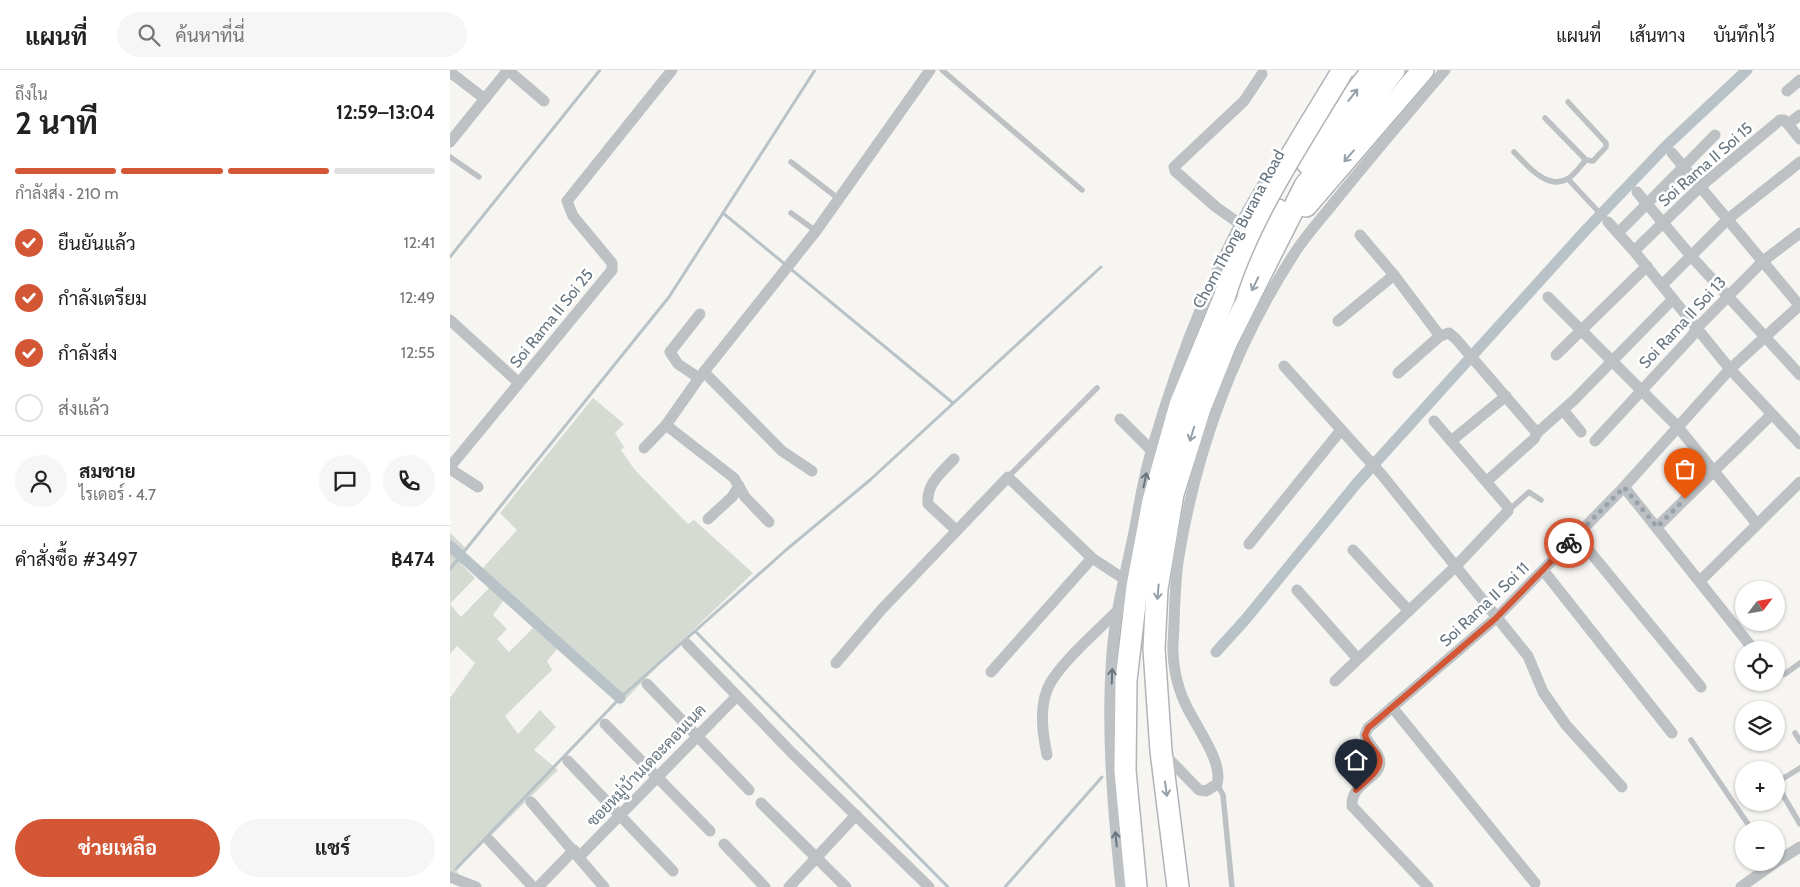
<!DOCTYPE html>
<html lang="th">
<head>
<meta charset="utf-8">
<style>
  body { margin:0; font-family:Cabin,Sarabun,sans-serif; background:#f6f6f6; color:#222; height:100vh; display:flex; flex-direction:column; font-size:19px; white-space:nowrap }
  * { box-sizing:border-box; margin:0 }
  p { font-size:16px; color:#767676 }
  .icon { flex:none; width:28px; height:28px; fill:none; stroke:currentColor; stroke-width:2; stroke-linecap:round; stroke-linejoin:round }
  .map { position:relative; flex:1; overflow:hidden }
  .details { display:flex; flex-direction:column; background:#fff; width:450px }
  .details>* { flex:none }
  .needle { width:32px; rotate:59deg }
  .controls { position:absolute; left:1285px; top:511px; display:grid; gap:10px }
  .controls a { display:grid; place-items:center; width:50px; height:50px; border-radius:50%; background:#fff; box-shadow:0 1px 4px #0004; font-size:25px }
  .pin { position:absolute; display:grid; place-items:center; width:42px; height:42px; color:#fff; margin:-51px -21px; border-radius:50% 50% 50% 0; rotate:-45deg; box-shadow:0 0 5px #0007 }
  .pin .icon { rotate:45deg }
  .courier { position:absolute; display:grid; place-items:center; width:50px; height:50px; margin:-25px; border:4px solid #d35635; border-radius:50%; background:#fff; color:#222; box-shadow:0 1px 6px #0007 }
  .summary em { font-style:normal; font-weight:700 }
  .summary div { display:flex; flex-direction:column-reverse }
  .summary { display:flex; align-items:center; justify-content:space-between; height:85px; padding:0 15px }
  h1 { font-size:32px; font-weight:700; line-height:38px }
  .bar { display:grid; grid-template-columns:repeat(4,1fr); gap:8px 5px; align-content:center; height:60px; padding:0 15px }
  .bar i { height:6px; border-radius:4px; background:#e0e0e0 }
  .bar .on { background:#d35635 }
  .bar p { grid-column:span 4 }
  .line { display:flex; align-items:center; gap:12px; padding:0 15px; border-top:1px solid #e0e0e0 }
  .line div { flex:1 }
  .round { display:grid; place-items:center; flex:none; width:52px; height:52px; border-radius:26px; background:#f6f6f6 }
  ol { padding:0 15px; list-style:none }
  li { display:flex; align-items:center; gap:15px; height:55px }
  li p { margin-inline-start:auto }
  li .icon { padding:5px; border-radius:50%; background:#d35635; color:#fff; stroke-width:4 }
  li:last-child { color:#767676 }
  li i { width:28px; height:28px; border:2px solid #e0e0e0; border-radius:50% }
  .button { display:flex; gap:10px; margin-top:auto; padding:10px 15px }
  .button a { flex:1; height:58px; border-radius:30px; background:#d35635; color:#fff; font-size:20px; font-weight:700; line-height:58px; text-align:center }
  .button a+a { background:#f6f6f6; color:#222 }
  header { display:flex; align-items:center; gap:30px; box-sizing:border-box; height:70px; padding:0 25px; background:#fff; border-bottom:1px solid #e0e0e0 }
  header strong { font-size:24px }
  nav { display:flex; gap:28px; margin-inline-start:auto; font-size:18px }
  .search { width:350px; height:45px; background:#f6f6f6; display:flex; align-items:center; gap:12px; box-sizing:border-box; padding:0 18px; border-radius:28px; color:#767676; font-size:19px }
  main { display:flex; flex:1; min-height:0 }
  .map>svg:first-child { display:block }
  .green { fill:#d5dad2; fill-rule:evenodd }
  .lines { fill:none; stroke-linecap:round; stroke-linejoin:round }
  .stream { stroke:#b8c2c7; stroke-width:3 }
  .canal { stroke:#b8c2c7; stroke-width:11 }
  .motorway-casing { stroke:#b0b4b7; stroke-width:24 }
  .service { stroke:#bdc1c4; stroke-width:5.5 }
  .minor { stroke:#bdc1c4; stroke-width:11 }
  .motorway { stroke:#fff; stroke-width:21 }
  .motorway-bridge-casing { stroke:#b0b4b7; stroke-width:24; stroke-linecap:butt }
  .motorway-bridge { stroke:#fff; stroke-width:21 }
  .oneway { stroke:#959fa7 }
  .oneway2 { stroke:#677681 }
  .done { stroke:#99a2a9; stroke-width:5; stroke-dasharray:0 9 }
  .route { stroke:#d35635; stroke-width:6 }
  .labels { text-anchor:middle; stroke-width:5; stroke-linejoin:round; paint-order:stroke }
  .street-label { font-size:16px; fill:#677681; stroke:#fff }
</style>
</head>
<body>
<header>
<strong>แผนที่</strong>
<div class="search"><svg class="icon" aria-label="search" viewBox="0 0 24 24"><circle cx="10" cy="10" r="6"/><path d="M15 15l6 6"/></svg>ค้นหาที่นี่</div>
<nav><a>แผนที่</a><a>เส้นทาง</a><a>บันทึกไว้</a></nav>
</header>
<main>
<section class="details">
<div class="summary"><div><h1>2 นาที</h1><p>ถึงใน</p></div><em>12:59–13:04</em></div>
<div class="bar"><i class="on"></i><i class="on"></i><i class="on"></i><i></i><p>กำลังส่ง · 210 m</p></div>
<ol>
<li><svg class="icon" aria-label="check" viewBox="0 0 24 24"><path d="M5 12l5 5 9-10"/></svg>ยืนยันแล้ว<p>12:41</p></li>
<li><svg class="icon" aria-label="check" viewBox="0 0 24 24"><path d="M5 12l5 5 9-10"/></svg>กำลังเตรียม<p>12:49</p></li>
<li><svg class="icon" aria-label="check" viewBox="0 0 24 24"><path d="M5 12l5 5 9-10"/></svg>กำลังส่ง<p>12:55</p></li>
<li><i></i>ส่งแล้ว</li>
</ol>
<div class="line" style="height:90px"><a class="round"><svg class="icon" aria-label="person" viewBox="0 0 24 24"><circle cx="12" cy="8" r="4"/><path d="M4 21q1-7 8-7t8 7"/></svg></a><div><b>สมชาย</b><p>ไรเดอร์ · 4.7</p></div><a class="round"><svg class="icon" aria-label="chat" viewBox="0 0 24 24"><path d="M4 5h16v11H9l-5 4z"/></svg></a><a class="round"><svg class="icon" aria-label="phone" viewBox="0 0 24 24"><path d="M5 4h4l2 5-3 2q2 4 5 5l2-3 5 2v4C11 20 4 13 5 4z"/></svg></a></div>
<div class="line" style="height:65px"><div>คำสั่งซื้อ #3497</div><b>฿474</b></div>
<div class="button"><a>ช่วยเหลือ</a><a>แชร์</a></div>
</section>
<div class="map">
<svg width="1350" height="817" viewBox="0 0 1350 817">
  <rect width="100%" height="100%" fill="#f6f5f2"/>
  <!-- green -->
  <g class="green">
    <path d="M 143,328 L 174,354 L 165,363 L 174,377 L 171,380 L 185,400 L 238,454 L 244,450 L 303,503 L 242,561 L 170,635 L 107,579 L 97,591 L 102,600 L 55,646 L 68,664 L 90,640 L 106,657 L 84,680 L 108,700 L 6,800 L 10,806 L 0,802 L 0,628 L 25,593 L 7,576 L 0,584 L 0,534 L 11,547 L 40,517 L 33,498 L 67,460 L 50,443 ZM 54,530 L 83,558 L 59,582 L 47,569 L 57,559 L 43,545 Z"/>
    <polygon points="0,463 15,477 11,494 25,508 0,534"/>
  </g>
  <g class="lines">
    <!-- stream -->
    <g class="stream">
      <polyline points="273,143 503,333"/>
      <polyline points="0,187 150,0"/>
      <polyline points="0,499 219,227 365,0"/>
      <polyline points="245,561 498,817"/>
      <polyline points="6,799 170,628 336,480 420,410 651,197"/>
      <polyline points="555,817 652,707"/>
    </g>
    <!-- canal -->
    <g class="canal">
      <polyline points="0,476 170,628"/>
      <polyline points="766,582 795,550 907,413 1134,162 1217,75 1297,0"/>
    </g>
    <defs>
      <g id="motorway">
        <polyline points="857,93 883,51 923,0"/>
        <polyline points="856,136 973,0"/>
        <polyline points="686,817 675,701 676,610 687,517 703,431 730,335 774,228 828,140"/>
        <polyline points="728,817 711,681 704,579 707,519 723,424 750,338 776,273 855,116 944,0"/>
      </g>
    </defs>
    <!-- motorway casing -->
    <use href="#motorway" class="motorway-casing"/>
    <!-- service -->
    <g class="service">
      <polyline points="492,0 632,120"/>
      <polyline points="1095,48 1136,90 1143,91 1156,77 1156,73 1118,32"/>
      <path d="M 1064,82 C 1077,95 1098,122 1119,108 C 1125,104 1130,96 1136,90"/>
      <polyline points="0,87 29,107"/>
      <polyline points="341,92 389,129"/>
      <polyline points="1118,109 1158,152"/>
      <polyline points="341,143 366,161"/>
      <polyline points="558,407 647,318"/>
      <polyline points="1058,441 1079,422 1091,430"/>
      <polyline points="1326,605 1335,604 1350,593"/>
      <polyline points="1345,663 1350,671"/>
      <polyline points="1241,670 1302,760"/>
      <polyline points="1350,698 1329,711 1327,715 1350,754"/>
      <polyline points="767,714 773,725 782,817"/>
    </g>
    <!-- minor -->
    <g class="minor">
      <polyline points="58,0 94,31"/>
      <polyline points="0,2 35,29"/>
      <polyline points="1337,21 1350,10"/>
      <polyline points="1338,54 1350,69"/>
      <polyline points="0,72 58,0"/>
      <polyline points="1222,83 1350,236"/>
      <polyline points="1187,122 1241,186 1350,305"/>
      <polyline points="1158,152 1184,181 1280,299 1350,374"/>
      <polyline points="790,154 766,137 725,101 724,97 794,31 812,4"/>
      <polyline points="1168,163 1265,65"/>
      <polyline points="910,165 944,205 990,266 999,263 1006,269 1087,363 1084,369 1037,411"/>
      <polyline points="1184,181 1251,116 1330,50 1334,50 1338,54 1350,45"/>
      <polyline points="1212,215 1278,149 1350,92"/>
      <polyline points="1098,227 1227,356 1307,454"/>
      <polyline points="0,250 69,313"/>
      <polyline points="888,251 944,205"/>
      <polyline points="1106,285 1197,196"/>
      <polyline points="834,296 932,405 1078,586 1093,622 1116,655 1172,717"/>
      <polyline points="254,302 332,381 362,401"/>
      <polyline points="948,303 990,266"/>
      <polyline points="249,308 228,294 220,282 250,244"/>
      <polyline points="1113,340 1131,362"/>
      <polyline points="670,349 701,380"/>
      <polyline points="216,355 284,408 295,427 319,452"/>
      <polyline points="1087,363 1124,330 1223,229"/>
      <polyline points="1001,371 1056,326"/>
      <polyline points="1145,371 1242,266 1246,259 1313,191 1350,163"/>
      <polyline points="194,378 216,355 249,308 366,161 480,0"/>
      <path d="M 504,389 C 491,403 476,414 478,434 L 506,460"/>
      <polyline points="0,397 162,200 162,193 123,146 117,131 222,0"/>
      <polyline points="0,399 28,417"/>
      <polyline points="1174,417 1304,580"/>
      <polyline points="258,449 282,427 289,416"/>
      <polyline points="1207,457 1322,344"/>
      <polyline points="1127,466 1251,617"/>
      <polyline points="799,474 891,360"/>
      <polyline points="903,480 959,541"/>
      <polyline points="1093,500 1222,663"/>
      <polyline points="1250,511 1350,412"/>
      <polyline points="847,520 908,589"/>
      <polyline points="237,574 342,683 479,817"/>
      <polyline points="386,593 432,539 558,407 642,488 674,509"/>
      <polyline points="541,602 642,488"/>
      <polyline points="885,611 1005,497 1058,441 1057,436 984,351"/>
      <polyline points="197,614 299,720"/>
      <polyline points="942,637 1085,813"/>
      <polyline points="155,654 260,761"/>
      <path d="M 713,683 L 749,720 L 756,721 L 767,714 C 774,692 744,654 735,633 C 727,616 722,593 723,574 C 725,545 724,515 729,486 C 747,377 784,277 844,184 C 856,165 872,148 886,130 C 922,86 958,43 995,0"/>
      <path d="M 597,685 C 593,665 589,641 597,620 C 606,596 649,560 668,540"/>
      <polyline points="118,691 223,801"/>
      <polyline points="81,732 154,817"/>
      <polyline points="311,733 396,817"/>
      <polyline points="39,770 83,817"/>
      <polyline points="274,774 315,817"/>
      <polyline points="129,787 287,626"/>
      <polyline points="1326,792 1350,777"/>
      <polyline points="0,807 26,817"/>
      <polyline points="88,817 124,780"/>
      <polyline points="339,817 406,745"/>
      <path d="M 671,817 C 663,740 656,661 662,583 C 665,544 675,505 683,467 C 689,438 693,407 702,379 C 729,285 771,176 825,95"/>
      <path d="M 978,817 L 902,736 C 901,712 930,709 930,692 C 930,683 917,674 915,665 L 918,658 L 1046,548 L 1174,417 L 1280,299 L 1350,235"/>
      <polyline points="1291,817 1326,792"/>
    </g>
    <!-- motorway -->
    <use href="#motorway" class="motorway"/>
    <defs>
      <path id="motorway-bridge" d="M 774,228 C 799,146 849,74 893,0"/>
    </defs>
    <!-- motorway-bridge casing -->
    <use href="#motorway-bridge" class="motorway-bridge-casing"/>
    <!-- motorway-bridge -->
    <use href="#motorway-bridge" class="motorway-bridge"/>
  </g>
  <!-- one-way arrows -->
  <defs><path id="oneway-shaft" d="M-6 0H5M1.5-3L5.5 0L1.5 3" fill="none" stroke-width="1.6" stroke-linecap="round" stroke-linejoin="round" transform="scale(1.25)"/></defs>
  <g class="oneway">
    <use href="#oneway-shaft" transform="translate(903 25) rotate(-52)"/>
    <use href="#oneway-shaft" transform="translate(899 86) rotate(131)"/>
    <use href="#oneway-shaft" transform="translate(805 214) rotate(116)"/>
    <use href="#oneway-shaft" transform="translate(742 364) rotate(107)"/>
    <use href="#oneway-shaft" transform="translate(708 522) rotate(95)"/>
    <use href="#oneway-shaft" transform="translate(716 719) rotate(82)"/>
  </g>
  <g class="oneway2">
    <use href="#oneway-shaft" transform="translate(695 410) rotate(-78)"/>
    <use href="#oneway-shaft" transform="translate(662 606) rotate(-88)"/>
    <use href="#oneway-shaft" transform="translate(666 769) rotate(-96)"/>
  </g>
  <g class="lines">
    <!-- done -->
    <polyline class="done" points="1119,473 1174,417 1207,457 1235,429"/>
    <!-- route -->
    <path class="route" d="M 906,720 C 914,712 936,698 928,685 C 923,677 917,674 915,665 L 918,658 L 1046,548 L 1119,473"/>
  </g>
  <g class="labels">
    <!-- street labels -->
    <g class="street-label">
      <text transform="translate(1255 94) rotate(-41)" y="6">Soi Rama II Soi 15</text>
      <text transform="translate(788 159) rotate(-62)" y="6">Chom Thong Burana Road</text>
      <text transform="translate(101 248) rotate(-51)" y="6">Soi Rama II Soi 25</text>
      <text transform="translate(1232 252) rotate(-47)" y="6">Soi Rama II Soi 13</text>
      <text transform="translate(1034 534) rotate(-43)" y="6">Soi Rama II Soi 11</text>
      <text transform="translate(196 695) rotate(-46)" y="6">ซอยหมู่บ้านเดอะคอนเนค</text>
    </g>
  </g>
</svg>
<div class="controls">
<a><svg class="needle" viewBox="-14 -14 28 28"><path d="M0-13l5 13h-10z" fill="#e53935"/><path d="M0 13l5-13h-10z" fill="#767676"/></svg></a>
<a><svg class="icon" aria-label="locate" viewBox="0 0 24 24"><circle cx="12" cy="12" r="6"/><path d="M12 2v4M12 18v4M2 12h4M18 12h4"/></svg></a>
<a><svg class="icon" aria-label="layers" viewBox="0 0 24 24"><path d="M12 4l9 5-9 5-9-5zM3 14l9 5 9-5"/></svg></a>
<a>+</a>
<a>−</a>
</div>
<div class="pin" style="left:1235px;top:429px;background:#ea580c"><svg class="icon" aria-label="bag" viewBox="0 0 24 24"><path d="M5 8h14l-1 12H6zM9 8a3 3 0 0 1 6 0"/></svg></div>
<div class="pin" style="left:906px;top:720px;background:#1f2937"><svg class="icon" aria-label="home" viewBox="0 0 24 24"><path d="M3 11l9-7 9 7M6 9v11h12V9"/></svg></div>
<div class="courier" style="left:1119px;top:473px"><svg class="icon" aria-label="bike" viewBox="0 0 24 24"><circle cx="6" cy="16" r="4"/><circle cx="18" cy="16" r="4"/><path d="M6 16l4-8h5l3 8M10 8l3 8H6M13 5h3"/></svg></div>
</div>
</main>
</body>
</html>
